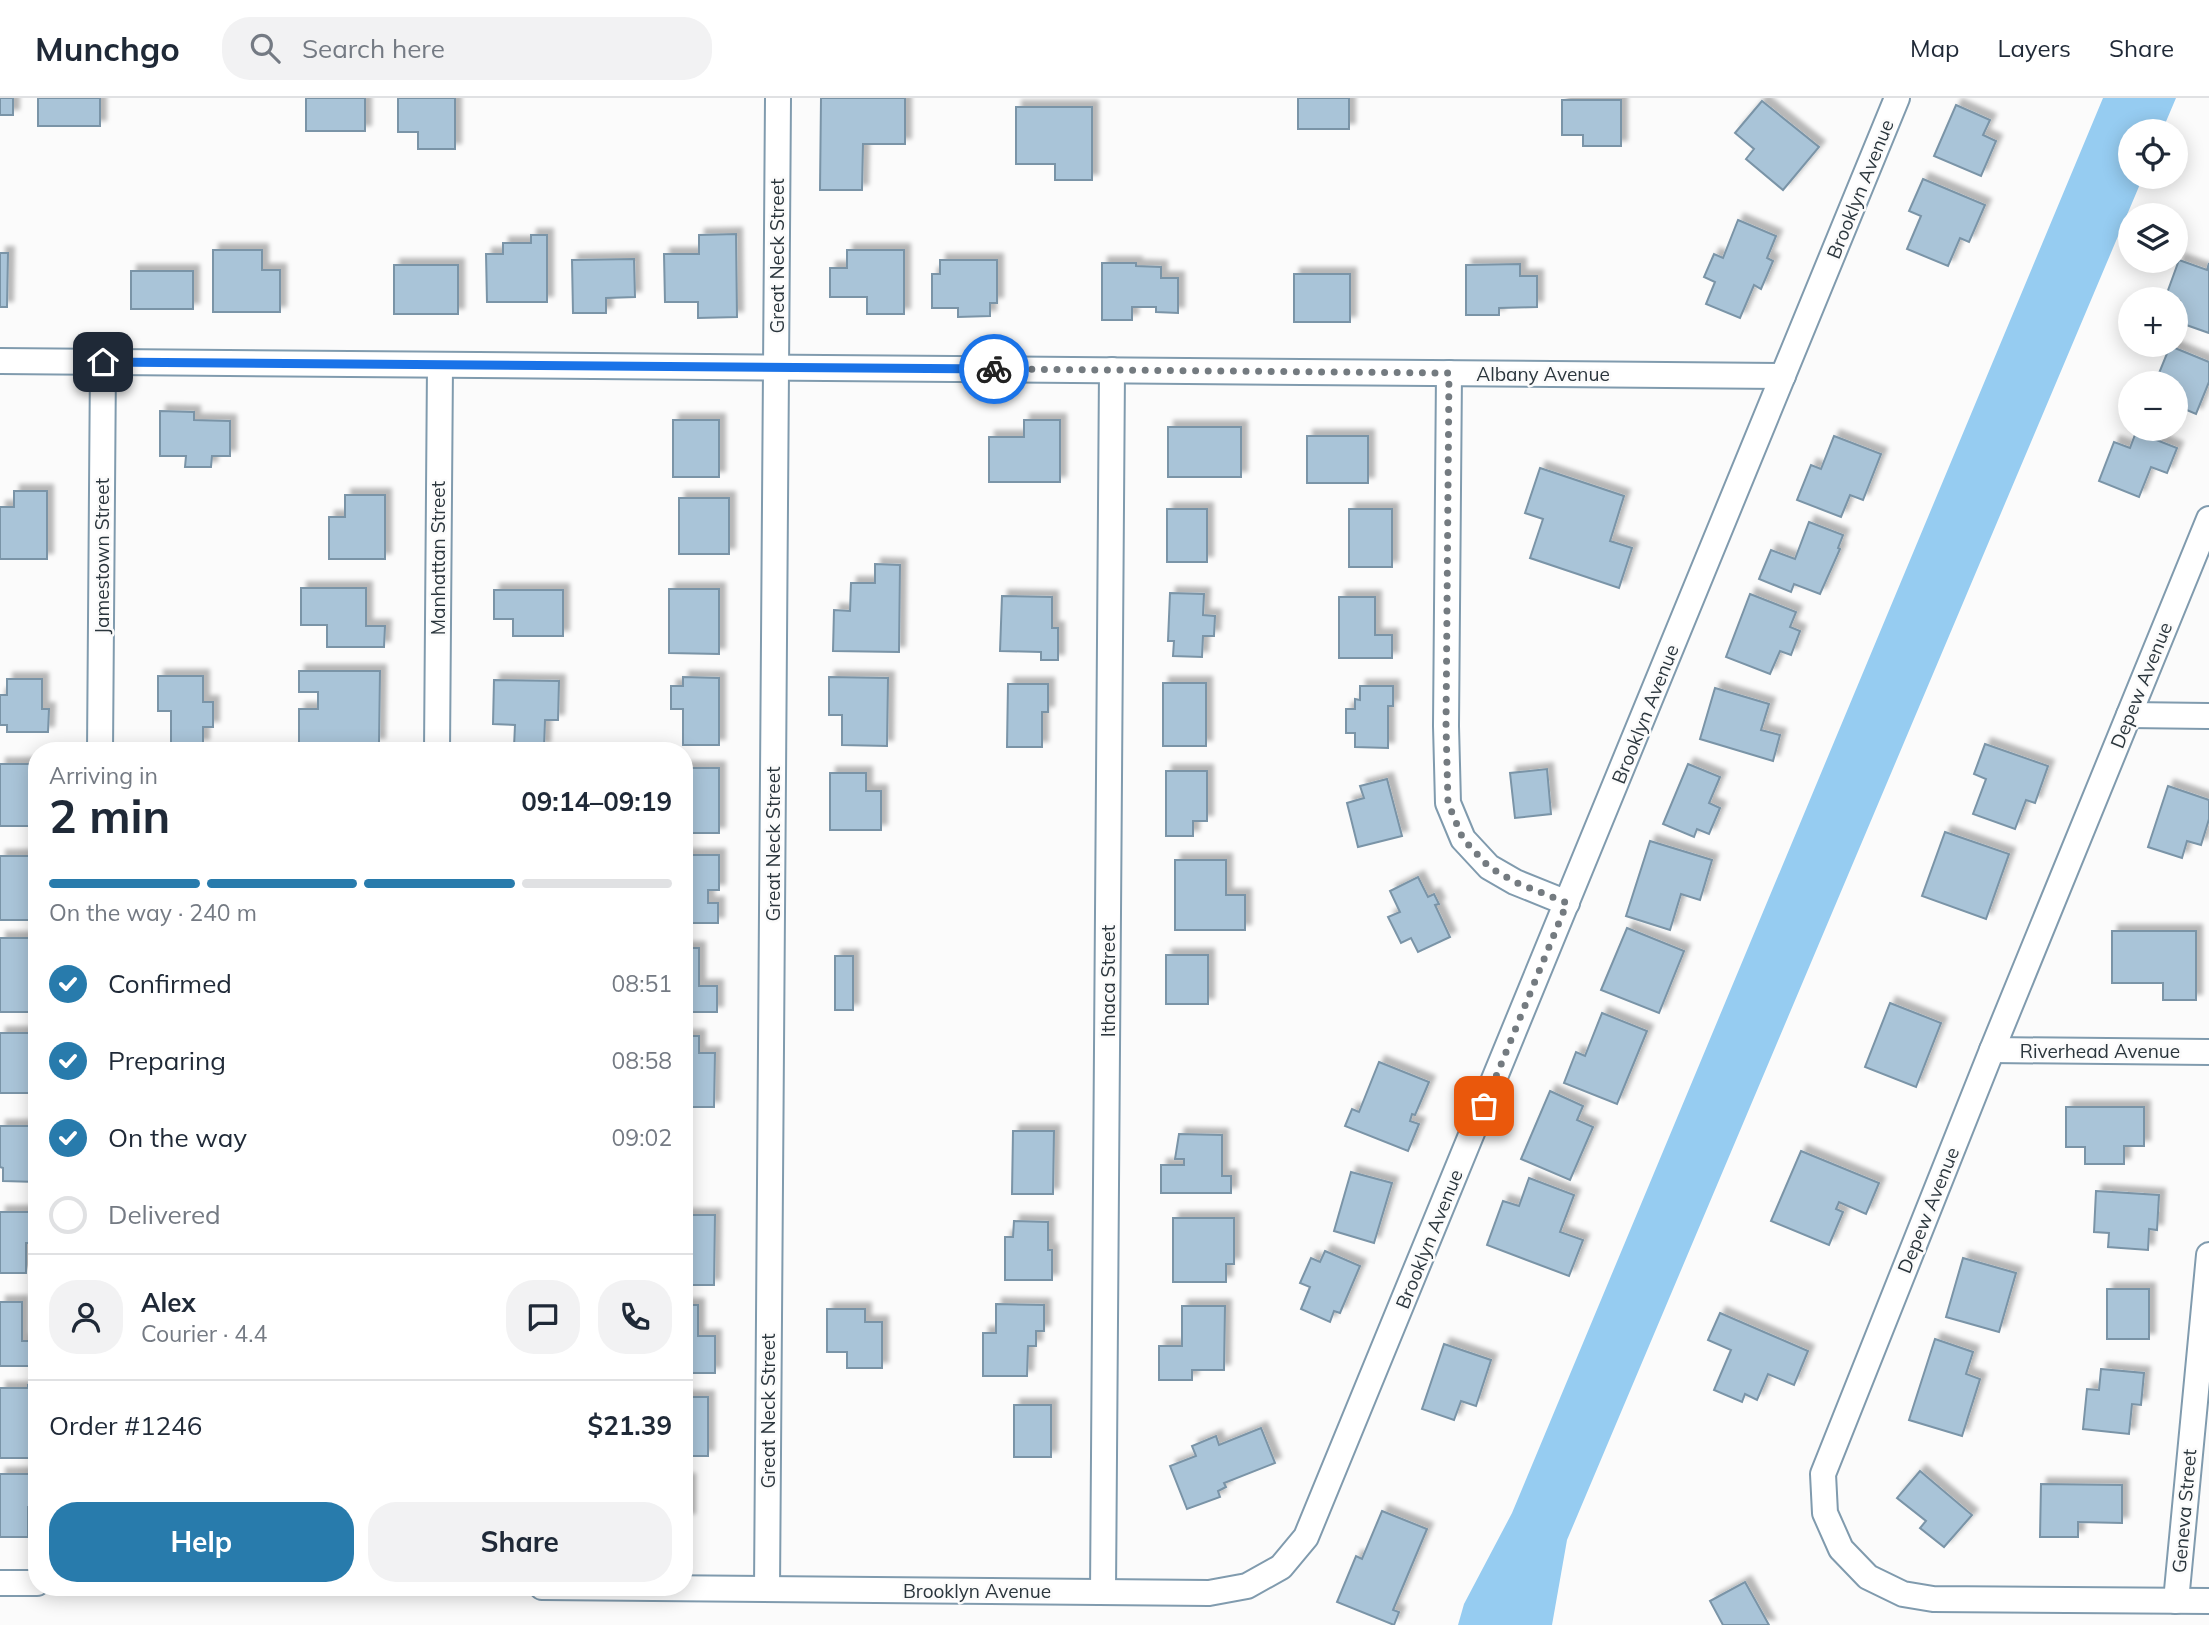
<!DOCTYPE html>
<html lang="en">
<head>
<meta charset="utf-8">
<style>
  body { margin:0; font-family:Mulish,sans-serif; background:#f2f2f3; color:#1f2937; height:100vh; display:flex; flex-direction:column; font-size:26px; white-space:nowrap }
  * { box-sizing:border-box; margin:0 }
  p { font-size:23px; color:#747a83 }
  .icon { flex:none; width:38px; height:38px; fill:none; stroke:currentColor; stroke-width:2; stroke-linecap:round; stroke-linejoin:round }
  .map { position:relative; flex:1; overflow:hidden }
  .side { position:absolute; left:28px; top:644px; width:665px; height:854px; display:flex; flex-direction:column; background:#fff; border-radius:28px; box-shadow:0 4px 18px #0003 }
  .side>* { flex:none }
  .fabs { position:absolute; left:2118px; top:21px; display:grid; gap:14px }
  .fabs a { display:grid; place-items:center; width:70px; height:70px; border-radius:50%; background:#fff; box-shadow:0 4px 18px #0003; font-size:35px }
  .pin { position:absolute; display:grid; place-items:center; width:60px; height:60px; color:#fff; margin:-30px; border-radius:14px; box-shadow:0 4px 10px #0006 }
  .courier { position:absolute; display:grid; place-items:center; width:70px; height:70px; margin:-35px; border:5px solid #1a73e8; border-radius:50%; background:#fff; color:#222; box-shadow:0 2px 9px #0007 }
  .head em { font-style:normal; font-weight:700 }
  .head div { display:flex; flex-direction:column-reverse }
  .head { display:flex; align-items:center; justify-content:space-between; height:119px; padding:0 21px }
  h1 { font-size:46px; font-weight:700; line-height:52px }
  .bar { display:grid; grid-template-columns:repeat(4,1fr); gap:10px 7px; align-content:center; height:84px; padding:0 21px }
  .bar i { height:9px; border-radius:5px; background:#e0e1e3 }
  .bar .selected { background:#287bac }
  .bar p { grid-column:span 4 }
  .line { display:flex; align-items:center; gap:18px; padding:0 21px; border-top:2px solid #e0e1e3 }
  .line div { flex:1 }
  .round { display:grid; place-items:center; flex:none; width:74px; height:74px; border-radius:28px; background:#f2f2f3 }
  ol { padding:0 21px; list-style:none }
  li { display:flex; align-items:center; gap:21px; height:77px }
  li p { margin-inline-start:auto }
  li .icon { padding:7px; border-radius:50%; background:#287bac; color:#fff; stroke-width:4 }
  li:last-child { color:#747a83 }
  li i { width:38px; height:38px; border:4px solid #e0e1e3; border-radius:50% }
  .button { display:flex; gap:14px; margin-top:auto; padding:14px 21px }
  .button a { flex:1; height:80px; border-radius:28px; background:#287bac; color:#fff; font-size:28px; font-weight:700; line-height:80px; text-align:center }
  .button a+a { background:#f2f2f3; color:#1f2937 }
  header { display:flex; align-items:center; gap:42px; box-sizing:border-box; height:98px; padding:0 35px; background:#fff; border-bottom:2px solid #e0e1e3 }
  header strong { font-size:33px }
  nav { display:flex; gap:38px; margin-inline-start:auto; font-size:24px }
  .search { width:490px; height:63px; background:#f2f2f3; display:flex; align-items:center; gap:18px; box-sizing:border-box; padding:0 24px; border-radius:28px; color:#747a83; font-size:26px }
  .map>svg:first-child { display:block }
  .water { fill:#96ccf1 }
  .building { fill:#a9c4d8; stroke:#7a94a7; stroke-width:2; filter:url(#shadow) }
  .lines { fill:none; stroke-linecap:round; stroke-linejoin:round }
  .street-casing { stroke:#809bae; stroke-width:28 }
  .street { stroke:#fff; stroke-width:24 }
  .done { stroke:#747b80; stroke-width:7; stroke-dasharray:0 12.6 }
  .route { stroke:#1a73e8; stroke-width:9 }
  .labels { text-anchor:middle; stroke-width:5; stroke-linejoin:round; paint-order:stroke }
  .street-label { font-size:19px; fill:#2b363d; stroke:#fbfbfb }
</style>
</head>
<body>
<header>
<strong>Munchgo</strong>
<div class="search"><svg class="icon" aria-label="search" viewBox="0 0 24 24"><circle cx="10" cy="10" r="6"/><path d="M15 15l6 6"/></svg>Search here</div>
<nav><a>Map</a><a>Layers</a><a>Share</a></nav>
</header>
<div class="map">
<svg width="2209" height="1527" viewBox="0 0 2209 1527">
  <defs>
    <filter id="shadow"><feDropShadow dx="6" dy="-6" stdDeviation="2" flood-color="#0004"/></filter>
  </defs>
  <rect width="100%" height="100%" fill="#fbfbfb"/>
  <!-- water -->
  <polygon class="water" points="2103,0 2176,0 2162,33 2130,33 2130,79 2143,79 1567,1442 1552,1527 1458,1527 1464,1506 1512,1415"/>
  <!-- building -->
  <g class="building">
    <rect x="0" y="0" width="13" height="17"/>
    <rect x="38" y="0" width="62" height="28"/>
    <rect x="306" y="0" width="59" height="33"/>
    <polygon points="398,0 455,0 455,51 418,51 418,34 398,34"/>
    <polygon points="821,0 905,0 905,46 863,46 862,92 820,92"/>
    <rect x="1298" y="0" width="51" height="31"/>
    <polygon points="1562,2 1621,2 1621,48 1583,48 1583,37 1562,37"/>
    <polygon points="1762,3 1819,49 1783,92 1746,61 1754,51 1735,35"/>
    <polygon points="1956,7 1990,22 1983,37 1996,43 1981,78 1934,58"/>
    <polygon points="1016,9 1092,9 1092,82 1055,82 1055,66 1016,66"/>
    <polygon points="1923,81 1985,107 1969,144 1960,140 1948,168 1907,151 1921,118 1909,113"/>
    <polygon points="1738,122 1776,138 1767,160 1773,163 1761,191 1754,187 1740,220 1706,206 1715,184 1704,179 1714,156 1723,160"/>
    <polygon points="736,136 737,219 698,220 698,204 665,204 664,156 699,156 699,137"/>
    <polygon points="531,137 547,137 547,204 487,204 486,156 503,156 503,145 531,145"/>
    <polygon points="213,152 262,152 262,172 280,172 280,214 213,214"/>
    <polygon points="847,152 904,152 904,216 867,216 867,199 830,199 830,170 847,170"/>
    <polygon points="0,155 8,155 7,209 0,209"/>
    <polygon points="634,161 635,199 606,200 606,215 573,215 572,162"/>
    <polygon points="940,162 997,162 997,205 990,205 990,218 958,219 958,210 932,210 932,176 940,176"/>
    <polygon points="2179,162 2207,172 2209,165 2209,235 2175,223 2180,203 2166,198"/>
    <polygon points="1102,165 1136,165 1136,168 1161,169 1161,180 1178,180 1178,215 1156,214 1156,209 1132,209 1132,222 1102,222"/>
    <polygon points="1520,166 1520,178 1537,178 1537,209 1499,210 1499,217 1466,217 1466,167"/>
    <rect x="394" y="167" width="64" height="49"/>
    <rect x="131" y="173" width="62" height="38"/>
    <rect x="1294" y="176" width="56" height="48"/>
    <polygon points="2170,248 2209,264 2209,284 2196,316 2175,307 2175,285 2155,285"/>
    <polygon points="160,313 194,314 194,322 230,323 230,358 212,358 211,369 185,369 186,358 160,358"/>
    <rect x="673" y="322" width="46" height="57"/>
    <polygon points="1024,322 1060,322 1060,384 989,384 989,339 1024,339"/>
    <rect x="1168" y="329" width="73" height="50"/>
    <polygon points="2136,334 2177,350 2167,375 2151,369 2139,399 2099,383 2114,344 2130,350"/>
    <rect x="1307" y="338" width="61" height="47"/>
    <polygon points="1834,338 1881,356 1863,402 1850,397 1841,419 1797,402 1811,367 1821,371"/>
    <polygon points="1540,370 1624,398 1610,443 1632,450 1619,490 1530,460 1543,421 1525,415"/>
    <polygon points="14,393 47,393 47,461 0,461 0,409 14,409"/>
    <polygon points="345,397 385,397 385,461 329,461 329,419 345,419"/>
    <rect x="679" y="400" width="50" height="56"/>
    <rect x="1167" y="411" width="40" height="53"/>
    <rect x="1349" y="411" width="43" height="58"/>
    <polygon points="1809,424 1843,437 1838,450 1840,451 1820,496 1794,486 1791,494 1759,481 1771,452 1795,461"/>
    <polygon points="875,466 900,467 899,554 833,553 834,512 850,513 851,485 875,485"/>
    <polygon points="301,490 366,490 366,528 385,528 384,549 327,549 327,527 301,527"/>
    <polygon points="669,491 719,491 719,556 669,555"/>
    <polygon points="494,492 563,492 563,538 513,538 513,521 494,521"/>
    <polygon points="1170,495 1204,496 1203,517 1215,518 1214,538 1203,538 1202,559 1173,558 1174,543 1168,543"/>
    <polygon points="1750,496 1796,514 1790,529 1800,533 1791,557 1780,553 1770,576 1726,559"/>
    <polygon points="1002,498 1052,499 1052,530 1058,530 1058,562 1041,562 1041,554 1000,553"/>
    <polygon points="1339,499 1375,499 1375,537 1392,537 1392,560 1339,560"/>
    <polygon points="299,573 380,573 379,646 299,645 299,611 318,611 318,594 299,594"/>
    <polygon points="158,578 203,578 203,604 213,604 213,629 203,629 203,647 171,647 171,613 158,613"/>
    <polygon points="683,579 719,580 719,647 683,647 683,611 671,611 671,588 683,588"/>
    <polygon points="829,579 888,580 887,648 842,647 842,617 829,617"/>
    <polygon points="7,581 42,581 42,611 49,611 48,634 7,634 7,627 0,627 0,597 7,597"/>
    <polygon points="494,582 559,583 558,622 545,622 544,650 514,649 515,627 493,626"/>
    <rect x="1163" y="585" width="43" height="63"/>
    <polygon points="1008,586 1048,586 1048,614 1042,614 1042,649 1007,649"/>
    <polygon points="1360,588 1393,588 1393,608 1388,608 1388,650 1355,649 1355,635 1346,635 1346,611 1355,611 1355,601 1360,602"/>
    <polygon points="1715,590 1769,606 1761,632 1780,637 1773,663 1700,641"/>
    <polygon points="1985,646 2048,668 2035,705 2026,702 2015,731 1973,716 1986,681 1974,676"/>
    <polygon points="0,666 37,666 37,703 29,703 29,728 0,728"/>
    <polygon points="1688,666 1720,679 1709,705 1720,710 1709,736 1697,731 1694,739 1663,726"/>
    <rect x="684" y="670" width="35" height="65"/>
    <polygon points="1547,671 1551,716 1515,720 1510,675"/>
    <polygon points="1166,673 1207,673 1207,723 1193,723 1193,738 1166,738"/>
    <polygon points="830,675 866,675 866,693 881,693 881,732 830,732"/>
    <polygon points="1387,681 1402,738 1358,749 1347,705 1364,700 1360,688"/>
    <polygon points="2168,688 2209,702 2209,721 2201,747 2187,743 2182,760 2148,749"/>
    <polygon points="1945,734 2009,756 1986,821 1922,798"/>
    <polygon points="1650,743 1712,762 1700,802 1681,796 1670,832 1626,818"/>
    <polygon points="684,757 719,757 719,792 708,792 708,805 718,805 718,825 684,825"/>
    <rect x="0" y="758" width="37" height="64"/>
    <polygon points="1175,762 1226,762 1226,797 1245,797 1245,832 1175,832"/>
    <polygon points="1418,779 1428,799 1434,796 1439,806 1435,807 1450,839 1418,854 1411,840 1401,845 1388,819 1400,814 1390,793"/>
    <polygon points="1627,830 1684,853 1659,915 1601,892"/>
    <polygon points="2112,833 2196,833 2196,902 2163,902 2163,885 2112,885"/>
    <polygon points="0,840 37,840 37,877 31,877 31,914 0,914"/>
    <polygon points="684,850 699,850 699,888 717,888 717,914 684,914"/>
    <rect x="1166" y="857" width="42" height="49"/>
    <rect x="835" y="858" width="18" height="54"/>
    <polygon points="1890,905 1941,925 1916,989 1865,969"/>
    <polygon points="1602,915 1647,933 1617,1006 1564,985 1576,954 1585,958"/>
    <rect x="0" y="935" width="37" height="60"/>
    <polygon points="684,938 699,938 699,955 715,955 714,1009 687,1009 687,999 684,999"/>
    <polygon points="1379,964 1429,984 1415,1017 1412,1016 1410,1023 1419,1026 1408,1053 1345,1028 1352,1011 1359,1014"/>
    <polygon points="1550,993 1583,1008 1577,1022 1593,1029 1570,1082 1521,1061"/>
    <polygon points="2066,1009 2144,1009 2144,1048 2124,1048 2124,1066 2085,1066 2085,1049 2066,1049"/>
    <polygon points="0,1028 37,1028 37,1084 3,1083 3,1070 0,1069"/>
    <polygon points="1013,1033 1054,1033 1053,1096 1012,1096"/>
    <polygon points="1179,1036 1222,1037 1222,1078 1231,1078 1231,1095 1161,1095 1161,1067 1184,1067 1184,1061 1175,1061"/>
    <polygon points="1801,1053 1879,1085 1866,1116 1839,1104 1836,1111 1843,1114 1829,1147 1771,1123"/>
    <polygon points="1351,1074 1392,1085 1374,1145 1334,1133"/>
    <polygon points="1529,1080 1574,1097 1560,1134 1583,1142 1569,1178 1487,1147 1503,1103 1519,1108"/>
    <polygon points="2096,1093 2159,1097 2157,1132 2149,1131 2148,1152 2108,1149 2109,1135 2094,1134"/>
    <polygon points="0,1114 37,1114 37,1145 26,1145 26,1175 0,1175"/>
    <polygon points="684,1117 715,1117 714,1187 684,1187"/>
    <polygon points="1173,1120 1234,1120 1234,1166 1226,1166 1226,1184 1173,1184"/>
    <polygon points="1014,1123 1048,1124 1048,1152 1052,1152 1052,1182 1005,1182 1005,1139 1013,1139"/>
    <polygon points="1325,1153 1360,1168 1340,1215 1334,1213 1330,1224 1301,1211 1310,1189 1300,1185 1311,1160 1320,1164"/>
    <polygon points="1963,1160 2016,1175 1999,1234 1946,1219"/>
    <rect x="2107" y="1191" width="42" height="50"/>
    <polygon points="0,1204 22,1204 22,1243 37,1243 37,1268 0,1268"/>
    <polygon points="996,1206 1044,1207 1044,1233 1036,1233 1036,1248 1028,1248 1027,1278 983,1278 983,1235 996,1235"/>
    <polygon points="684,1207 698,1207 698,1238 715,1238 715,1275 684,1275"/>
    <polygon points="1182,1208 1225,1208 1224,1272 1192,1272 1192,1282 1159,1282 1159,1248 1182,1248"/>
    <polygon points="827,1211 865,1211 865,1224 882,1224 882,1270 847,1270 847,1254 827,1254"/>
    <polygon points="1720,1215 1808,1253 1794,1287 1768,1276 1757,1302 1745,1296 1742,1304 1714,1292 1731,1252 1708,1242"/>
    <polygon points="1935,1241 1973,1254 1966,1276 1980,1281 1962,1338 1909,1322"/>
    <polygon points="1444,1246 1491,1262 1476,1308 1461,1303 1454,1322 1422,1311"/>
    <polygon points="2101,1271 2144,1275 2141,1307 2132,1306 2129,1336 2083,1331 2087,1291 2099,1292"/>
    <polygon points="28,1287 37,1288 37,1316 32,1316 32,1360 0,1360 0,1290 28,1290"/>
    <rect x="684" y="1299" width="24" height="59"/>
    <rect x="1014" y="1307" width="37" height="52"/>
    <polygon points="1261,1330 1275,1365 1224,1385 1226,1389 1218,1393 1220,1399 1187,1411 1170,1368 1196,1358 1192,1348 1216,1338 1219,1347"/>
    <polygon points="1920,1373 1972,1417 1944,1449 1920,1430 1926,1423 1897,1400"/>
    <polygon points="0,1376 37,1376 37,1409 28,1409 28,1439 0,1439"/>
    <rect x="684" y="1382" width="5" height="39"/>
    <polygon points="2041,1386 2122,1387 2122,1425 2078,1424 2078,1439 2040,1439"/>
    <polygon points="1382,1413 1427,1431 1393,1512 1399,1514 1394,1527 1337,1504 1356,1458 1362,1461"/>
    <polygon points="1745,1484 1769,1527 1723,1527 1710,1503"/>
  </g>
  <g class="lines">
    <defs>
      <g id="street">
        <polyline points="0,263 1783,278"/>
        <polyline points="1449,275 1446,628 1448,705 1463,741 1489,769 1515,784 1567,805"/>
        <polyline points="2209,421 1992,952 1823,1376 1825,1415 1841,1451 1868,1479 1903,1496 1933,1501 2209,1503"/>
        <polyline points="2129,617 2209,618"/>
        <polyline points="100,653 103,264"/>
        <polyline points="437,653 440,267"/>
        <polyline points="1992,952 2209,954"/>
        <polyline points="0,1485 37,1485"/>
        <polyline points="542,1489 1209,1495 1247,1488 1281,1469 1306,1439 1897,0"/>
        <polyline points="767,1491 778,0"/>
        <polyline points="1103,1494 1112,272"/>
        <polyline points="2176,1503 2209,1157"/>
      </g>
    </defs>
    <!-- street casing -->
    <use href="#street" class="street-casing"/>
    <!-- street -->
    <use href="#street" class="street"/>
  </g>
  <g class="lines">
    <!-- done -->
    <polyline class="done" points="994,271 1449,275 1446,628 1448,705 1463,741 1489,769 1515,784 1567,805 1484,1008"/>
    <!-- route -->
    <polyline class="route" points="103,264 994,271"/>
  </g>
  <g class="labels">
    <!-- street labels -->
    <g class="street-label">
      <text transform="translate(1860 91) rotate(-68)" y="7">Brooklyn Avenue</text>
      <text transform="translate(777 158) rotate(-90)" y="7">Great Neck Street</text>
      <text x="1543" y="283">Albany Avenue</text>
      <text transform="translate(102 458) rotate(-90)" y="7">Jamestown Street</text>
      <text transform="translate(438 460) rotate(-90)" y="7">Manhattan Street</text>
      <text transform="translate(2141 587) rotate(-68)" y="7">Depew Avenue</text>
      <text transform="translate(1645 616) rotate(-68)" y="7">Brooklyn Avenue</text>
      <text transform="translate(773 746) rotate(-90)" y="7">Great Neck Street</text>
      <text transform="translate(1108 883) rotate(-90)" y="7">Ithaca Street</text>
      <text x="2100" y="960">Riverhead Avenue</text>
      <text transform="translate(1928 1112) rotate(-68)" y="7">Depew Avenue</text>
      <text transform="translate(1429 1141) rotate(-68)" y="7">Brooklyn Avenue</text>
      <text transform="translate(768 1313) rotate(-90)" y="7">Great Neck Street</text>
      <text transform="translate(2184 1413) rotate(-85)" y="7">Geneva Street</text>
      <text x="977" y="1500">Brooklyn Avenue</text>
    </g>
  </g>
</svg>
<div class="fabs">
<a><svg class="icon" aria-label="locate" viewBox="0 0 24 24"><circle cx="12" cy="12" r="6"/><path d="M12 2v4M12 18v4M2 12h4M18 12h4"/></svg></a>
<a><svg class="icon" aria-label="layers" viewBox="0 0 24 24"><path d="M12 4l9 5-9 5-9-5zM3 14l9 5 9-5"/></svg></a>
<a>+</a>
<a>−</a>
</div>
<div class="pin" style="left:1484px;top:1008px;background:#ea580c"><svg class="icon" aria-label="bag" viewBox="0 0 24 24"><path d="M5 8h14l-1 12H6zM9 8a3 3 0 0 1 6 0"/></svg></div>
<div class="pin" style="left:103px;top:264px;background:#1f2937"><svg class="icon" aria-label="home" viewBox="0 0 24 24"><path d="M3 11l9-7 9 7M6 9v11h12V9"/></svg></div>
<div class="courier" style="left:994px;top:271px"><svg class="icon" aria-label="bike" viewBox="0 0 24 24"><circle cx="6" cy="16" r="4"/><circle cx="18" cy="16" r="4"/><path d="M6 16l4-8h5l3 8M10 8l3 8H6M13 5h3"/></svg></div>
<section class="side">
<div class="head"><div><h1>2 min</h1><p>Arriving in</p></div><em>09:14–09:19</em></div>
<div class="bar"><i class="selected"></i><i class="selected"></i><i class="selected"></i><i></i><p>On the way · 240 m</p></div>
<ol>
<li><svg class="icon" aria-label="check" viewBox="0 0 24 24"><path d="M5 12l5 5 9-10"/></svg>Confirmed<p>08:51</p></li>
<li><svg class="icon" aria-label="check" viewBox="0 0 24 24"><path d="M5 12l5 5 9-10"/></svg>Preparing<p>08:58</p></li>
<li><svg class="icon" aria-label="check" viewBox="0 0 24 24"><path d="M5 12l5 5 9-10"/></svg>On the way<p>09:02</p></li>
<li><i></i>Delivered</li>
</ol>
<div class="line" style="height:126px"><a class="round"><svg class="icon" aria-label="person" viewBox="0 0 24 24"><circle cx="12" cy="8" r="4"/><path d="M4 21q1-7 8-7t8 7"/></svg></a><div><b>Alex</b><p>Courier · 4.4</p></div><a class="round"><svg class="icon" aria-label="chat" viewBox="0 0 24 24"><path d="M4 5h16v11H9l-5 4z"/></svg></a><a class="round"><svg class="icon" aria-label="phone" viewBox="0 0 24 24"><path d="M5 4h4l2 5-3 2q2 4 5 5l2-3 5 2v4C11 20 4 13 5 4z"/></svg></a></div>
<div class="line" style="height:91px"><div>Order #1246</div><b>$21.39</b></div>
<div class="button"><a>Help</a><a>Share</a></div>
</section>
</div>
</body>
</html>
